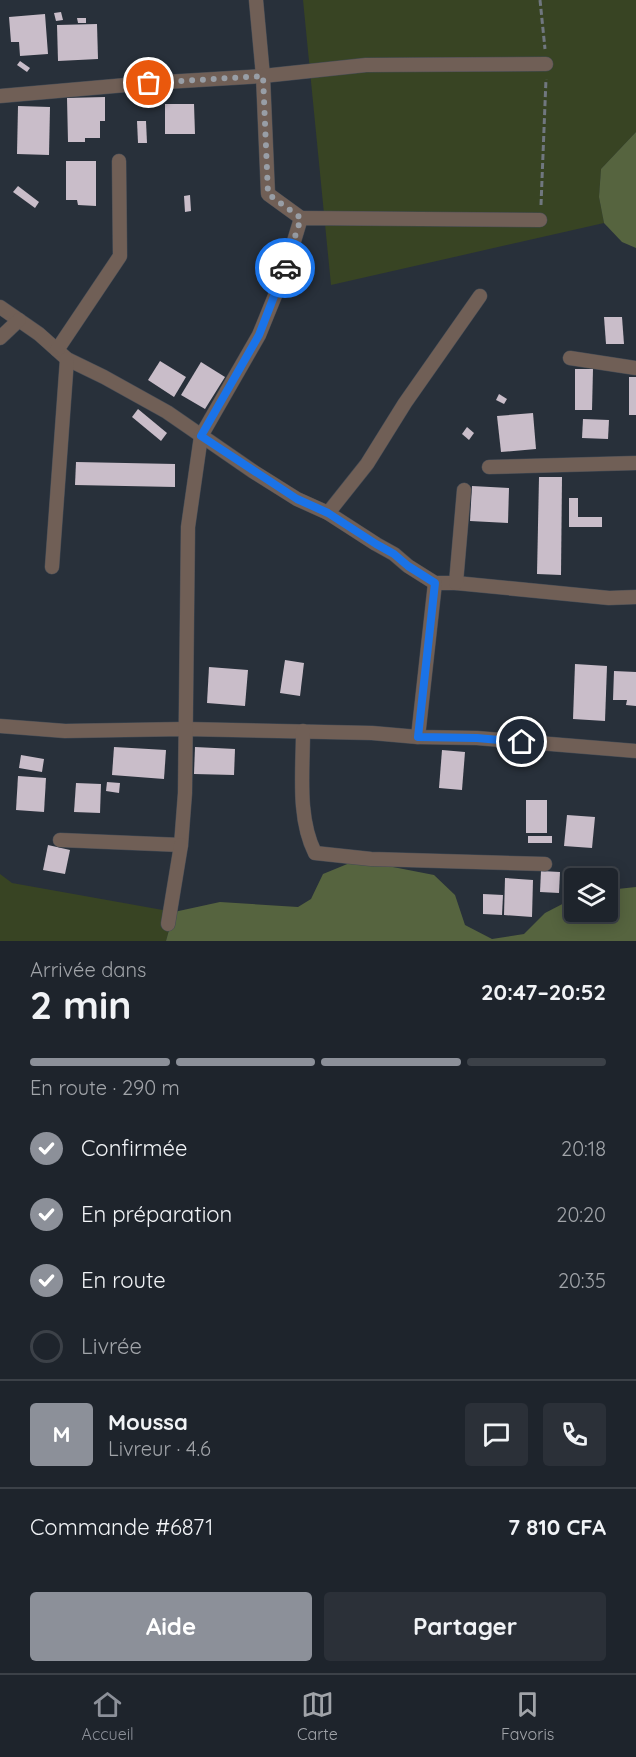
<!DOCTYPE html>
<html lang="fr">
<head>
<meta charset="utf-8">
<style>
  body { margin:0; font-family:Quicksand,sans-serif; background:#2b3038; color:#f1f3f6; height:100vh; display:flex; flex-direction:column; font-size:22px; white-space:nowrap }
  * { box-sizing:border-box; margin:0 }
  p { font-size:20px; color:#a1a4a9 }
  .icon { flex:none; width:33px; height:33px; fill:none; stroke:currentColor; stroke-width:2; stroke-linecap:round; stroke-linejoin:round }
  .map { position:relative; height:941px; overflow:hidden }
  .side { display:flex; flex-direction:column; background:#1e242c; flex:1 }
  .side>* { flex:none }
  .fabs { position:absolute; left:564px; top:868px; display:grid; gap:12px }
  .fabs a { display:grid; place-items:center; width:54px; height:54px; border-radius:6px; background:#1e242c; box-shadow:0 3px 15px #0003,0 0 0 2px #3c4148; font-size:30px }
  .pin { position:absolute; display:grid; place-items:center; width:51px; height:51px; color:#fff; margin:-26px; border:3px solid #fff; border-radius:50%; box-shadow:0 2px 6px #0007 }
  .courier { position:absolute; display:grid; place-items:center; width:60px; height:60px; margin:-30px; border:4px solid #1a73e8; border-radius:50%; background:#fff; color:#222; box-shadow:0 2px 8px #0007 }
  .overview em { font-style:normal; font-weight:700 }
  .overview div { display:flex; flex-direction:column-reverse }
  .overview { display:flex; align-items:center; justify-content:space-between; height:102px; padding:0 30px }
  h1 { font-size:39px; font-weight:700; line-height:45px }
  .bar { display:grid; grid-template-columns:repeat(4,1fr); gap:9px 6px; align-content:center; height:72px; padding:0 30px }
  .bar i { height:8px; border-radius:4px; background:#3c4148 }
  .bar .selected { background:#8c9099 }
  .bar p { grid-column:span 4 }
  .line { display:flex; align-items:center; gap:15px; padding:0 30px; border-top:2px solid #3c4148 }
  .line div { flex:1 }
  .round { display:grid; place-items:center; flex:none; width:63px; height:63px; border-radius:6px; background:#2b3038 }
  ol { padding:0 30px; list-style:none }
  li { display:flex; align-items:center; gap:18px; height:66px }
  li p { margin-inline-start:auto }
  li .icon { padding:6px; border-radius:50%; background:#8c9099; color:#fff; stroke-width:4 }
  li:last-child { color:#a1a4a9 }
  li i { width:33px; height:33px; border:3px solid #3c4148; border-radius:50% }
  .primary-button { display:flex; gap:12px; margin-top:auto; padding:12px 30px }
  .primary-button a { flex:1; height:69px; border-radius:6px; background:#8c9099; color:#fff; font-size:24px; font-weight:700; line-height:69px; text-align:center }
  .primary-button a+a { background:#2b3038; color:#f1f3f6 }
  .tabs { display:flex; justify-content:space-around; align-items:center; height:84px; border-top:2px solid #3c4148; background:#1e242c; font-size:16px; color:#a1a4a9 }
  .tabs a { display:grid; justify-items:center; gap:3px }
  .tabs .selected { color:#8c9099 }
  .map>svg:first-child { display:block }
  .green { fill:#384423 }
  .forest { fill:#56643f }
  .building { fill:#c9bdc9 }
  .lines { fill:none; stroke-linecap:round; stroke-linejoin:round }
  .street-casing { stroke:#444b55; stroke-width:15 }
  .path { stroke:#70777f; stroke-width:3; stroke-dasharray:6 3; stroke-linecap:butt }
  .street { stroke:#705f56; stroke-width:14 }
  .done { stroke:#989ea6; stroke-width:6; stroke-dasharray:0 10.8 }
  .route { stroke:#1a73e8; stroke-width:8 }
</style>
</head>
<body>
<div class="map">
<svg width="636" height="941" viewBox="0 0 636 941">
  <rect width="100%" height="100%" fill="#28303a"/>
  <!-- green -->
  <g class="green">
    <polygon points="303,0 636,0 636,132 601,169 599,197 604,223 331,285"/>
    <polygon points="0,874 12,883 174,912 166,941 0,941"/>
  </g>
  <!-- forest -->
  <g class="forest">
    <polygon points="636,132 636,248 622,242 604,223 599,197 601,169"/>
    <polygon points="357,860 434,875 455,895 465,925 492,939 524,934 545,913 574,898 574,912 608,912 608,890 636,887 636,941 166,941 174,912 220,902 298,907 311,899 323,874"/>
  </g>
  <!-- building -->
  <g class="building">
    <polygon points="61,12 63,20 56,21 54,13"/>
    <polygon points="45,14 48,54 20,56 19,42 11,42 9,17"/>
    <polygon points="77,18 86,18 86,23 78,23"/>
    <polygon points="97,24 98,59 58,61 57,25"/>
    <polygon points="20,61 30,68 27,72 17,65"/>
    <polygon points="105,97 105,121 100,121 100,138 85,138 85,142 68,142 67,98"/>
    <polygon points="165,104 194,104 195,134 165,134"/>
    <polygon points="18,106 50,107 49,155 17,154"/>
    <polygon points="137,121 146,121 147,143 138,143"/>
    <polygon points="66,161 96,161 96,206 78,205 77,200 66,200"/>
    <polygon points="18,186 39,202 35,208 13,192"/>
    <polygon points="190,195 191,211 185,212 184,196"/>
    <polygon points="604,317 622,317 624,344 606,344"/>
    <polygon points="160,361 186,377 174,397 148,380"/>
    <polygon points="201,362 225,377 205,409 181,395"/>
    <polygon points="575,369 593,369 592,410 575,410"/>
    <rect x="629" y="377" width="7" height="38"/>
    <polygon points="499,394 507,399 504,404 496,400"/>
    <polygon points="138,409 167,433 161,441 132,417"/>
    <polygon points="533,413 536,449 501,452 497,416"/>
    <polygon points="583,419 609,420 608,439 582,438"/>
    <polygon points="467,427 474,433 469,440 462,434"/>
    <polygon points="76,462 175,464 175,487 75,485"/>
    <polygon points="539,477 562,477 561,575 537,574"/>
    <polygon points="472,486 509,488 508,523 470,521"/>
    <polygon points="569,498 578,498 578,517 602,517 602,527 569,527"/>
    <polygon points="285,660 304,663 300,696 280,693"/>
    <polygon points="575,664 607,666 605,721 573,719"/>
    <polygon points="209,667 248,670 245,706 207,703"/>
    <polygon points="614,671 636,672 636,706 626,705 627,700 613,700"/>
    <polygon points="114,747 166,750 164,779 112,775"/>
    <polygon points="195,747 235,749 234,775 194,774"/>
    <polygon points="442,750 465,752 462,790 439,788"/>
    <polygon points="21,755 44,759 42,772 19,768"/>
    <polygon points="18,776 46,778 44,812 16,810"/>
    <polygon points="107,782 120,783 119,793 106,791"/>
    <polygon points="76,783 101,784 100,813 74,812"/>
    <rect x="526" y="800" width="21" height="33"/>
    <polygon points="567,815 595,817 592,848 564,846"/>
    <rect x="528" y="836" width="24" height="7"/>
    <polygon points="48,845 70,850 65,874 43,870"/>
    <polygon points="541,871 560,872 559,893 540,892"/>
    <polygon points="505,878 533,880 532,917 504,915"/>
    <polygon points="483,894 503,895 502,915 483,914"/>
  </g>
  <g class="lines">
    <defs>
      <g id="street">
        <polyline points="256,0 263,76 268,194 301,218"/>
        <polyline points="0,96 149,83 263,76 366,65 546,64"/>
        <polyline points="0,307 39,334 67,359 104,377 167,412 254,472 297,499 328,513 376,544 394,554 408,566 435,583 456,583 609,598 636,597"/>
        <polyline points="0,338 19,320"/>
        <polyline points="57,350 120,256 119,161"/>
        <polyline points="570,358 636,368"/>
        <polyline points="489,467 636,463"/>
        <polyline points="328,513 367,464 405,403 480,296"/>
        <polyline points="52,567 67,359"/>
        <polyline points="456,583 464,490"/>
        <polyline points="0,726 65,731 185,729 372,733 418,737 477,738 636,751"/>
        <path d="M 303,731 C 303,771 297,817 315,853 L 371,859 L 545,864"/>
        <polyline points="418,737 435,583"/>
        <polyline points="60,840 181,845 185,793 188,527 201,436 259,335 285,271 301,218 540,220"/>
        <polyline points="168,924 181,845"/>
      </g>
    </defs>
    <!-- street casing -->
    <use href="#street" class="street-casing"/>
    <!-- path -->
    <g class="path">
      <polyline points="540,0 545,49"/>
      <polyline points="541,205 546,79"/>
    </g>
    <!-- street -->
    <use href="#street" class="street"/>
  </g>
  <g class="lines">
    <!-- done -->
    <polyline class="done" points="149,83 263,76 268,194 301,218 285,268"/>
    <!-- route -->
    <polyline class="route" points="285,268 259,335 201,436 297,499 328,513 376,544 394,554 408,566 435,583 418,737 477,738 522,742"/>
  </g>
</svg>
<div class="fabs">
<a><svg class="icon" aria-label="layers" viewBox="0 0 24 24"><path d="M12 4l9 5-9 5-9-5zM3 14l9 5 9-5"/></svg></a>
</div>
<div class="pin" style="left:149px;top:83px;background:#ea580c"><svg class="icon" aria-label="bag" viewBox="0 0 24 24"><path d="M5 8h14l-1 12H6zM9 8a3 3 0 0 1 6 0"/></svg></div>
<div class="pin" style="left:522px;top:742px;background:#1f2937"><svg class="icon" aria-label="home" viewBox="0 0 24 24"><path d="M3 11l9-7 9 7M6 9v11h12V9"/></svg></div>
<div class="courier" style="left:285px;top:268px"><svg class="icon" aria-label="car" viewBox="0 0 24 24"><path d="M5 17H2v-5l4-1 3-4h7l3 4 3 1v5h-3M9 17h6M6 11h13"/><circle cx="7" cy="17" r="2"/><circle cx="17" cy="17" r="2"/></svg></div>
</div>
<section class="side">
<div class="overview"><div><h1>2 min</h1><p>Arrivée dans</p></div><em>20:47–20:52</em></div>
<div class="bar"><i class="selected"></i><i class="selected"></i><i class="selected"></i><i></i><p>En route · 290 m</p></div>
<ol>
<li><svg class="icon" aria-label="check" viewBox="0 0 24 24"><path d="M5 12l5 5 9-10"/></svg>Confirmée<p>20:18</p></li>
<li><svg class="icon" aria-label="check" viewBox="0 0 24 24"><path d="M5 12l5 5 9-10"/></svg>En préparation<p>20:20</p></li>
<li><svg class="icon" aria-label="check" viewBox="0 0 24 24"><path d="M5 12l5 5 9-10"/></svg>En route<p>20:35</p></li>
<li><i></i>Livrée</li>
</ol>
<div class="line" style="height:108px"><b class="round" style="background:#8c9099;color:#fff">M</b><div><b>Moussa</b><p>Livreur · 4.6</p></div><a class="round"><svg class="icon" aria-label="chat" viewBox="0 0 24 24"><path d="M4 5h16v11H9l-5 4z"/></svg></a><a class="round"><svg class="icon" aria-label="phone" viewBox="0 0 24 24"><path d="M5 4h4l2 5-3 2q2 4 5 5l2-3 5 2v4C11 20 4 13 5 4z"/></svg></a></div>
<div class="line" style="height:78px"><div>Commande #6871</div><b>7 810 CFA</b></div>
<div class="primary-button"><a>Aide</a><a>Partager</a></div>
</section>
<nav class="tabs">
<a class="selected"><svg class="icon" aria-label="home" viewBox="0 0 24 24"><path d="M3 11l9-7 9 7M6 9v11h12V9"/></svg>Accueil</a>
<a><svg class="icon" aria-label="map" viewBox="0 0 24 24"><path d="M3 6l6-2 6 2 6-2v14l-6 2-6-2-6 2zM9 4v14M15 6v14"/></svg>Carte</a>
<a><svg class="icon" aria-label="saved" viewBox="0 0 24 24"><path d="M7 4h10v16l-5-4-5 4z"/></svg>Favoris</a>
</nav>
</body>
</html>
